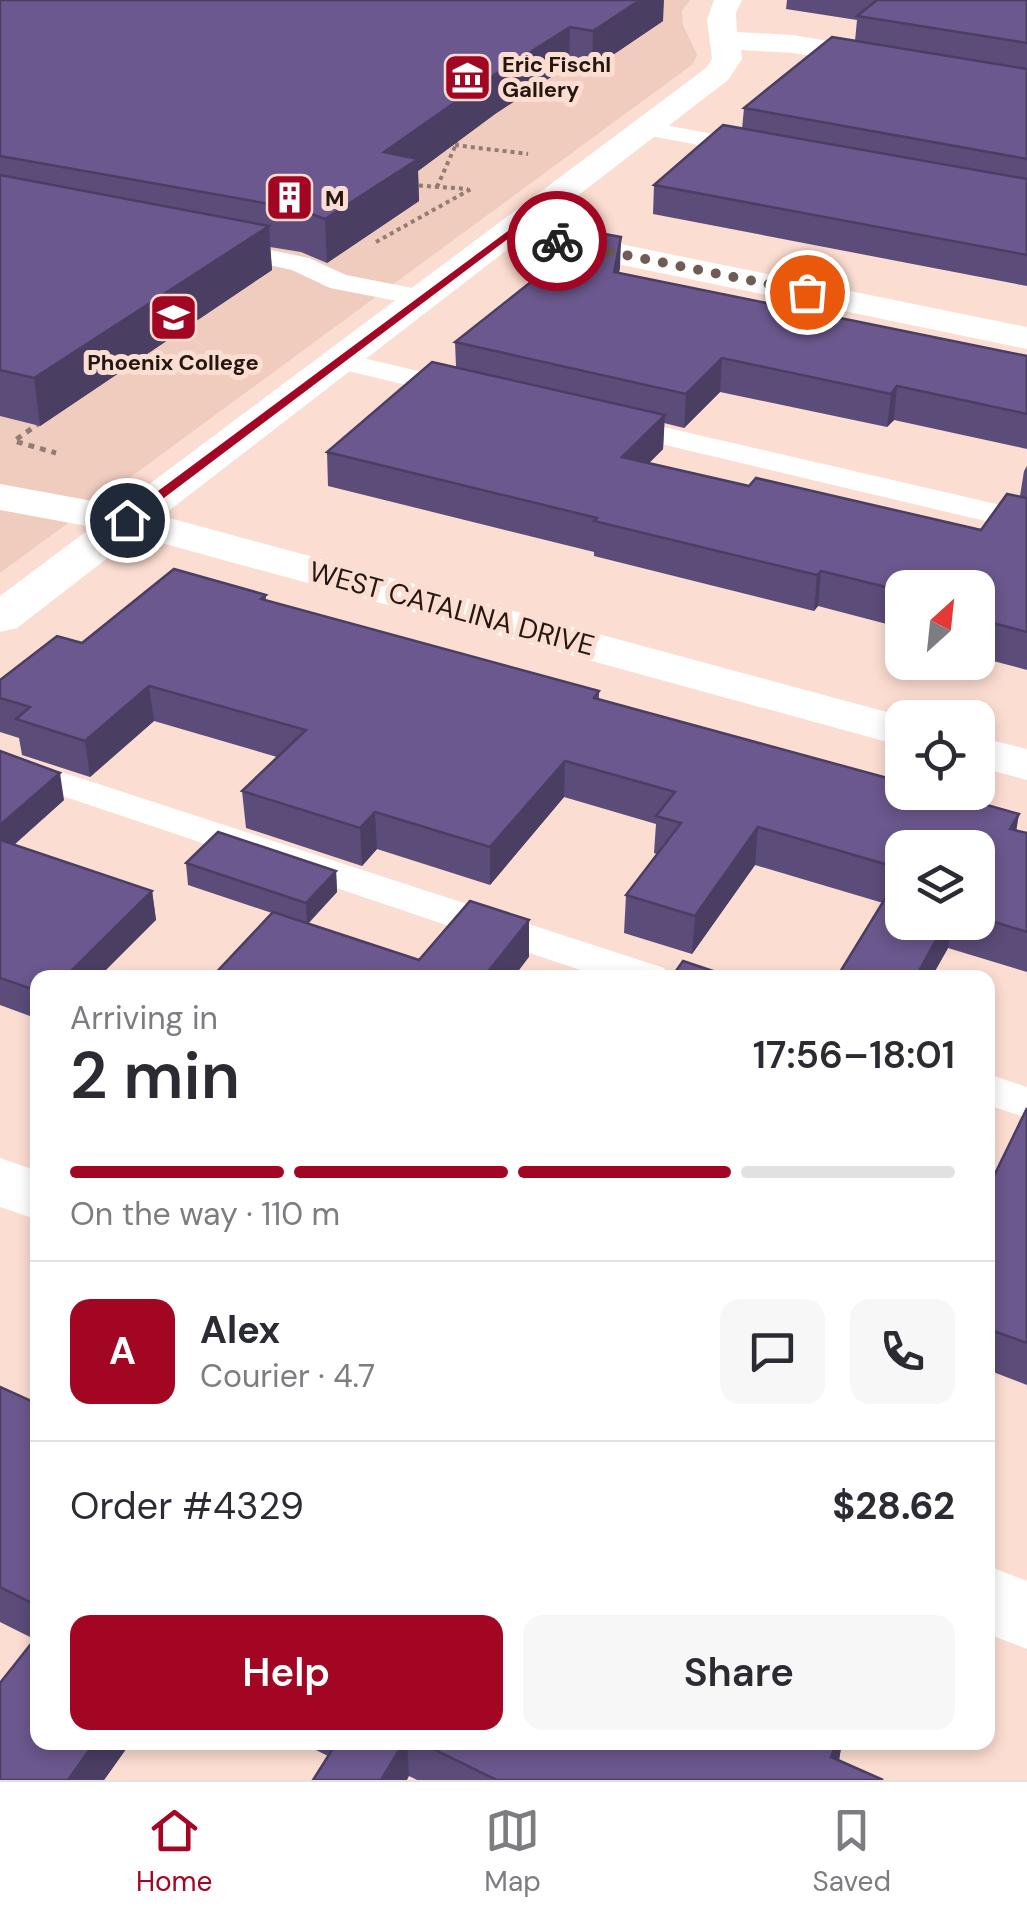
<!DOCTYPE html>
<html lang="en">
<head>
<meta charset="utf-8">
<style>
  body { margin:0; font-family:"DM Sans",sans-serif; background:#f7f7f7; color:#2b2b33; height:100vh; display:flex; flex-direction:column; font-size:38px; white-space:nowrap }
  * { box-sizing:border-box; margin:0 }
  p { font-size:32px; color:#7c7c81 }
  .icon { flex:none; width:55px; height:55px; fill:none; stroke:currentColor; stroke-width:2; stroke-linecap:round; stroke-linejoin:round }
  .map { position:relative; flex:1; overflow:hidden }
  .panel { position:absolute; left:30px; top:970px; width:965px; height:780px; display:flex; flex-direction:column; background:#fff; border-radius:20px; box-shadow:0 5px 15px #0003 }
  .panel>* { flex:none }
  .needle { width:65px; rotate:27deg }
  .controls { position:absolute; left:885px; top:570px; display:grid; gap:20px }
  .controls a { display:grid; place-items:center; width:110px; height:110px; border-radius:20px; background:#fff; box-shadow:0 5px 15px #0003; font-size:50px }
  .pin { position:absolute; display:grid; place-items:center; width:85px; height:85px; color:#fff; margin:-42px; border:5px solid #fff; border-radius:50%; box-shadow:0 2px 10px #0007 }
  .courier { position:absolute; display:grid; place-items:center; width:100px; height:100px; margin:-50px; border:8px solid #a30622; border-radius:50%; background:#fff; color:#222; box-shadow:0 2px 12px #0007 }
  .overview em { font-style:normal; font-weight:600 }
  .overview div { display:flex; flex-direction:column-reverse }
  .overview { display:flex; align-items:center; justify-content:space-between; height:170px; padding:0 40px }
  h1 { font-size:65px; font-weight:600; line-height:75px }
  .bar { display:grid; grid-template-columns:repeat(4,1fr); gap:15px 10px; align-content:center; height:120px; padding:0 40px }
  .bar i { height:12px; border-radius:8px; background:#e1e1e2 }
  .bar .current { background:#a30622 }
  .bar p { grid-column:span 4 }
  .line { display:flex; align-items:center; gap:25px; padding:0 40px; border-top:2px solid #e1e1e2 }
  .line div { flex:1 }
  .round { display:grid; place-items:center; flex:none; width:105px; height:105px; border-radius:20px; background:#f7f7f7 }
  .primary-button { display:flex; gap:20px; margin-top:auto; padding:20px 40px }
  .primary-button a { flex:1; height:115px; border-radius:20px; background:#a30622; color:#fff; font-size:40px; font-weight:600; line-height:115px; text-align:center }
  .primary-button a+a { background:#f7f7f7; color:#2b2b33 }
  .tabs { display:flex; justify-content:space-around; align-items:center; height:140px; border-top:2px solid #e1e1e2; background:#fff; font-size:28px; color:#7c7c81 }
  .tabs a { display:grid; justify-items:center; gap:5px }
  .tabs .current { color:#a30622 }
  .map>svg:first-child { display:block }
  .built { fill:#f0ccbf }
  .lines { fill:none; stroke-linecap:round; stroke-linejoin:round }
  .path-far1 { stroke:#927c73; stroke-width:4; stroke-dasharray:4 4; stroke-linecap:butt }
  .path { stroke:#927c73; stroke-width:5; stroke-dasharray:6 6; stroke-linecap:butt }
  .service { fill:#fff; fill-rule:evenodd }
  .minor { fill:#fff; fill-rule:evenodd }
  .wall { fill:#5c4c7a; fill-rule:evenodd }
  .shaded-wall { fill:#4b3e63 }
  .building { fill:#6b588e; stroke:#4b3e63; stroke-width:2.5 }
  .route { fill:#a30622 }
  .done { stroke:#705c54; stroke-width:10; stroke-dasharray:0 18 }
  .labels { text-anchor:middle; stroke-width:10; stroke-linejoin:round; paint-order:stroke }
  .far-poi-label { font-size:22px; font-weight:bold; fill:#241711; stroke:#fcddd1; text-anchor:start }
  .street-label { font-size:28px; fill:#241711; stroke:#fcddd1 }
</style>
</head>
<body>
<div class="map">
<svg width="1027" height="1780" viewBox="0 0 1027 1780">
  <rect width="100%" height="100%" fill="#fcddd1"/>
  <!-- built -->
  <polygon class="built" points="0,0 690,0 682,11 683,25 697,55 693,64 0,573"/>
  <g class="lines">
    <!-- path-far1 -->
    <g class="path-far1">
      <polyline points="447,144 528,154"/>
      <polyline points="411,185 468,189"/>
      <polyline points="437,187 457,142"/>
      <polyline points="376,242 471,189"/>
    </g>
    <!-- path -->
    <polyline class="path" points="41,422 14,441 56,453"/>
    <!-- service -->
    <g class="service">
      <polygon points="648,122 757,142 769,149 757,156 640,134 636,129"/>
      <polygon points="219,239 309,258 346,275 433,292 436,298 423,306 330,288 292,270 210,252 206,247"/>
      <polygon points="338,352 473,384 477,390 473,396 463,399 328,366 324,360 328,354"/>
      <polygon points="612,415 1027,511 1027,531 602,430 597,424 602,418"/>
      <polygon points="0,752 664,968 670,978 604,978 0,775"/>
      <polygon points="988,1074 1027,1087 1027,1118 988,1105"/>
    </g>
    <!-- minor -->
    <g class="minor">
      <polygon points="714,0 742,0 736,13 737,32 793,35 1027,74 1027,92 793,53 741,50 742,59 728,80 537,227 1027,327 1027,349 516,243 162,516 909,718 902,718 902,746 136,536 17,628 0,632 0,596 92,527 0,510 0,484 120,506 706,68 712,59 707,20"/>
      <polygon points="978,737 1027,749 1027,780 978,767"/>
      <polygon points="0,1158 38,1171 38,1220 0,1207"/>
      <polygon points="988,1566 1027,1581 1027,1649 988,1634"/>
    </g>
  </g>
  <!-- wall -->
  <g class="wall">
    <polygon points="0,0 663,21 592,69 569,65 495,114 418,171 419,201 327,263 301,252 270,247 272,270 40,426 0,416"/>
    <polygon points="787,0 1027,0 1027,286 653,214 654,185 742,129 744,108 855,41 857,20 786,9"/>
    <polygon points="621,237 619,273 1027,356 1027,449 894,420 887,427 720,392 684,428 664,423 663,449 649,463 749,486 981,530 1020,496 1024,471 1027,466 1027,670 978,657 978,588 902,588 902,628 818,606 814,611 594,556 594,552 328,486 327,452 456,367 455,342"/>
    <path d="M 266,595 L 266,600 L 599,691 L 599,699 L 1027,833 L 1027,972 L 948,948 L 931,978 L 839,978 L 840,972 L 883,903 L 755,865 L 692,954 L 624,933 L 626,895 L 657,854 L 654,853 L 656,824 L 564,797 L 490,885 L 377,849 L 362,866 L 246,828 L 242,791 L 277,757 L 154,721 L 90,777 L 22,755 L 19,738 L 0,732 L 0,680 L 82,643 ZM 978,848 L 978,922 L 902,922 Z"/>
    <polygon points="0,751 64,800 14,845 152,891 156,920 38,978 38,1019 0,1005"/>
    <polygon points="186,863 336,871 337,892 308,924 419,960 529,920 529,957 211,978 272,913 188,885"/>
    <polygon points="1027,1108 1027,1385 988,1370 988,1183 990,1184"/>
    <polygon points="0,1387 38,1404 38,1742 131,1742 104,1780 0,1780 0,1683 34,1639 0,1622"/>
    <polygon points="300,1742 842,1742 839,1761 883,1780 417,1780 409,1776 328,1756"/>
  </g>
  <!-- shaded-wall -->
  <g class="shaded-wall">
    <polygon points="640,0 664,0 663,21 592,69 593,31"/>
    <polygon points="570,27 569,65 495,114 418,171 419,201 327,263 325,219 384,152 494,75"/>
    <polygon points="269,226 272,270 40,426 34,378"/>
    <polygon points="621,237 620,268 613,303 614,272"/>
    <polygon points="722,358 720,392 684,428 686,394"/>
    <polygon points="897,386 894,420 887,427 891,394"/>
    <polygon points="665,415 663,449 621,491 622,457"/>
    <polygon points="821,571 818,606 814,611 817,575"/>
    <polygon points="149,686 154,721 90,777 85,741"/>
    <polygon points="565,761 564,797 490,885 490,847"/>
    <polygon points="60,773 64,800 0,857 0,825"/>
    <polygon points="375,812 377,849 362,866 360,828"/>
    <polygon points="1019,814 1013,851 1010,829"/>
    <polygon points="758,827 755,865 692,954 695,916"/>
    <polygon points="336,871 337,892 307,924 306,903"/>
    <polygon points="152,891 156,920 98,978 64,978"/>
    <polygon points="529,920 529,957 513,978 483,978"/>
    <polygon points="946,922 952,922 948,948 931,978 915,978"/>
    <polygon points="95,1742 131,1742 104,1780 68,1780"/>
    <polygon points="404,1742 407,1742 409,1776 407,1780 381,1780"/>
    <polygon points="837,1742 842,1742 838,1765 831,1757"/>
  </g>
  <!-- building -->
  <g class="building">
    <polygon points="0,0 640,0 593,31 570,27 494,75 384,152 418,159 325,219 298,209 0,156"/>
    <polygon points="877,0 1027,0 1027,43 857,16"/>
    <polygon points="832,37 1027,69 1027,159 744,108"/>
    <polygon points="723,125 1027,179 1027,255 654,185"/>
    <polygon points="0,175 269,226 34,378 0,370"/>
    <polygon points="594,232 621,237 614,272 1027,356 1027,414 897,386 891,394 722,358 686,394 455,342"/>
    <polygon points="432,362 665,415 622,457 749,486 756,478 981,530 1007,494 1027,498 1027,632 978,619 978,588 902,588 902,591 821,571 817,575 594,521 597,518 327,452"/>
    <polygon points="174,569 266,595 261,599 599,691 594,698 902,782 902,792 941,792 1019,814 1010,829 1027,833 1027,932 978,917 978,848 902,848 902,869 758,827 695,916 626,895 681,823 656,816 675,792 565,761 490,847 375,812 360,828 242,791 306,730 149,686 85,741 16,719 30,707 0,698 0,680 57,636 82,643"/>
    <polygon points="0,751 60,773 0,825"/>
    <polygon points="218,832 336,871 306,903 186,863"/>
    <polygon points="0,840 152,891 64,978 38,978 38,991 0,978"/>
    <polygon points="902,871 902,922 946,922 915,978 858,978 840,972"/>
    <polygon points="470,901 529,920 483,978 211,978 273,912 419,960"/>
    <polygon points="683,961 734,978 671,978"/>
    <polygon points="1027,1108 1027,1343 988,1329 988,1183 990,1184"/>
    <polygon points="0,1387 38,1404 38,1606 0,1587"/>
    <polygon points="38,1635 38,1742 95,1742 68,1780 2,1780 0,1779 0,1683"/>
    <polygon points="337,1742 404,1742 381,1780 313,1780"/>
    <polygon points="419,1742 837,1742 831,1757 883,1780 497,1780"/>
  </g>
  <!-- route -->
  <polygon class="route" points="512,228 562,241 557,244 513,235 132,522 123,522 123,517"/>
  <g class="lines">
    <!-- done -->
    <polyline class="done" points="557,241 807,292"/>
  </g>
  <!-- icons -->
  <defs>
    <symbol id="museum-square" viewBox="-11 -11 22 22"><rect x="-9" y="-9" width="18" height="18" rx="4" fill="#a30622" stroke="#fcddd1"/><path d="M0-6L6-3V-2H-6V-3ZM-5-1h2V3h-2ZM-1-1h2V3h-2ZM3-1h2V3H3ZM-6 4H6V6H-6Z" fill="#fff"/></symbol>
    <symbol id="building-square" viewBox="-11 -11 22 22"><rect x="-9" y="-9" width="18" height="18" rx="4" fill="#a30622" stroke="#fcddd1"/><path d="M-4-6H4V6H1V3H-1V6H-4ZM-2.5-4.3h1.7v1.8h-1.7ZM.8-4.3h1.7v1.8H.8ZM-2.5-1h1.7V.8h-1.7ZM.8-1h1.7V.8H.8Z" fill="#fff"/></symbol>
    <symbol id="university-square" viewBox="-11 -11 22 22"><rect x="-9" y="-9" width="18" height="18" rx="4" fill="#a30622" stroke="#fcddd1"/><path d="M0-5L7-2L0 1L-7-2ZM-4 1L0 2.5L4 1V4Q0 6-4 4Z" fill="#fff"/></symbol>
  </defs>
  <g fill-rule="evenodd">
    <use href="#museum-square" x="440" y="50" width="55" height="55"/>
    <use href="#building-square" x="262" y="170" width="55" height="55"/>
    <use href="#university-square" x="146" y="290" width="55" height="55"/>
  </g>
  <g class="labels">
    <!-- far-poi labels -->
    <g class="far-poi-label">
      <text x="502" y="72">Eric Fischl<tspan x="502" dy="25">Gallery</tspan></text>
      <text x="325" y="206">M</text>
      <text x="173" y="370" text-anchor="middle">Phoenix College</text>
    </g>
    <!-- street labels -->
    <g class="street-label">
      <text transform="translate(452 608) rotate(15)" y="10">WEST CATALINA DRIVE</text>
    </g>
  </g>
</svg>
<div class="controls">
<a><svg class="needle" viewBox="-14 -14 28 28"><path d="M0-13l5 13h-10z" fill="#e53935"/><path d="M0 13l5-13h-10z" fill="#7c7c81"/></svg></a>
<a><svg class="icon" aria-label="locate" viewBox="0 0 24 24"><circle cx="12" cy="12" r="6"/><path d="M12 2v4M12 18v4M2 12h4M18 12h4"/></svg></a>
<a><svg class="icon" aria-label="layers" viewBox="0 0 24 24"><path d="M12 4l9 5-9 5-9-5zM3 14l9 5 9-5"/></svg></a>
</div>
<div class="pin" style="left:807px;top:292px;background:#ea580c"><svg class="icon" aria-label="bag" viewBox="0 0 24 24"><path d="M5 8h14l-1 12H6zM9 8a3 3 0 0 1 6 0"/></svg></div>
<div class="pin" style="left:127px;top:520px;background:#1f2937"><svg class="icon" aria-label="home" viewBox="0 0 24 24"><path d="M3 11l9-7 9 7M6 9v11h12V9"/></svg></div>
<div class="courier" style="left:557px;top:241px"><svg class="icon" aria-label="bike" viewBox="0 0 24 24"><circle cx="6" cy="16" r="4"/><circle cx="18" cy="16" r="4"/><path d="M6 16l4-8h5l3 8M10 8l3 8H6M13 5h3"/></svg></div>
<section class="panel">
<div class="overview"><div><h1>2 min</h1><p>Arriving in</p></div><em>17:56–18:01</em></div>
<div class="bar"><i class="current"></i><i class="current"></i><i class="current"></i><i></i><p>On the way · 110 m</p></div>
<div class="line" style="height:180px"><b class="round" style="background:#a30622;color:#fff">A</b><div><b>Alex</b><p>Courier · 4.7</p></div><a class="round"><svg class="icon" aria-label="chat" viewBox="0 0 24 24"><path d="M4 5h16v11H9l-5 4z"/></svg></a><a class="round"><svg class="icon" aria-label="phone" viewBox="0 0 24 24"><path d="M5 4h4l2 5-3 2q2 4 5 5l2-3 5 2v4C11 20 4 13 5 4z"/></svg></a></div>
<div class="line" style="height:130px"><div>Order #4329</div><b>$28.62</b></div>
<div class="primary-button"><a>Help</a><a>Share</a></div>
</section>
</div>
<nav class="tabs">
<a class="current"><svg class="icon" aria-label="home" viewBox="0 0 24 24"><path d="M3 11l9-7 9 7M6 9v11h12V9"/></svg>Home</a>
<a><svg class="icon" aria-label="map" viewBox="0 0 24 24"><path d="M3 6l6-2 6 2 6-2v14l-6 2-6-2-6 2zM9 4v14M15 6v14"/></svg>Map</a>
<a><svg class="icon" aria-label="saved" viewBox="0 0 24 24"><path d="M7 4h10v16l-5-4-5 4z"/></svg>Saved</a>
</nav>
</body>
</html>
